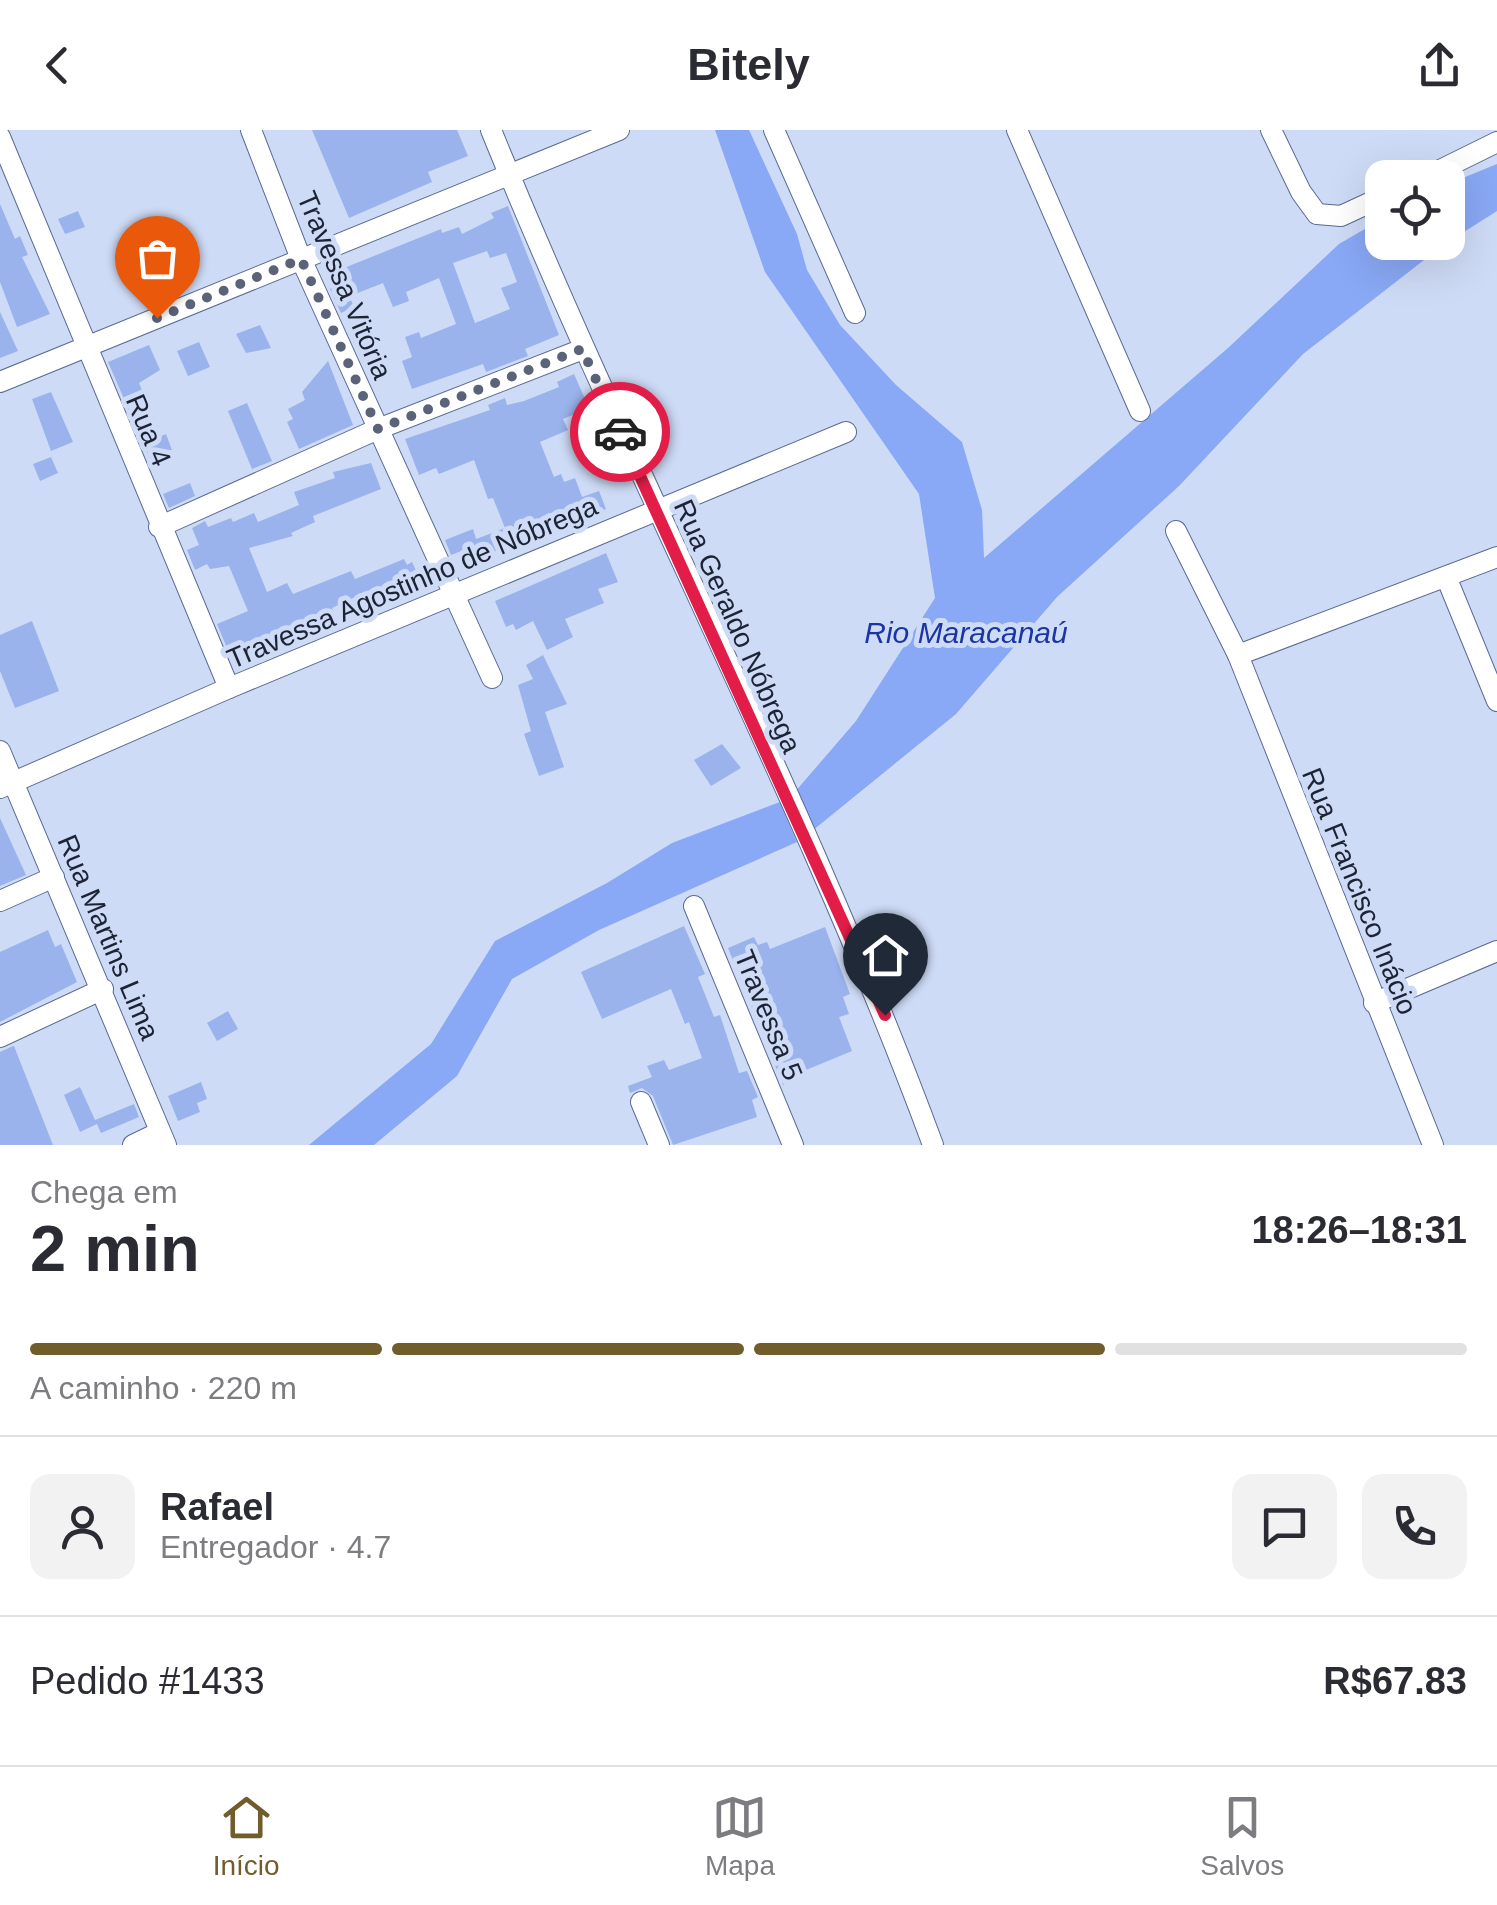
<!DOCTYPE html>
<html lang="pt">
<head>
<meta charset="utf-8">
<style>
  body { margin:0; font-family:Arial,sans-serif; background:#f2f2f3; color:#2b2b33; height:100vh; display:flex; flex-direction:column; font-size:38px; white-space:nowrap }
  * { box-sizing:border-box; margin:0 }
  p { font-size:32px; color:#7c7c81 }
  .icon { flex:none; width:55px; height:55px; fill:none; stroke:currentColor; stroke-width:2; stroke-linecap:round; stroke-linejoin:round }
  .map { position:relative; height:1015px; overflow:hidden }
  .panel { display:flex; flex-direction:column; background:#fff; flex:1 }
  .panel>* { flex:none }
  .fabs { position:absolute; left:1365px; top:30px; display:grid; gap:20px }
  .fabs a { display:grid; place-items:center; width:100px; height:100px; border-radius:20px; background:#fff; box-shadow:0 10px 40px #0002; font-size:50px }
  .pin { position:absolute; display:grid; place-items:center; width:85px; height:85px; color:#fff; margin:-102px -42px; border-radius:50% 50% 50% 0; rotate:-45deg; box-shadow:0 0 10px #0007 }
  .pin .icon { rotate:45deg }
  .courier { position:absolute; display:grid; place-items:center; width:100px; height:100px; margin:-50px; border:8px solid #e11d48; border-radius:50%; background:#fff; color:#222; box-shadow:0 2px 12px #0007 }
  .overview em { font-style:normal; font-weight:800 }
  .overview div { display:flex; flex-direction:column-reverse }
  .overview { display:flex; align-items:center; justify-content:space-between; height:170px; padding:0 30px }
  h1 { font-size:65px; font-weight:800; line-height:75px }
  .bar { display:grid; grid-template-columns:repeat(4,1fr); gap:15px 10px; align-content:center; height:120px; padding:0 30px }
  .bar i { height:12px; border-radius:8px; background:#e1e1e2 }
  .bar .active { background:#715d2c }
  .bar p { grid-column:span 4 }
  .line { display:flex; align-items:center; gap:25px; padding:0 30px; border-top:2px solid #e1e1e2 }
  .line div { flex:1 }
  .round { display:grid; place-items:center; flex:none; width:105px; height:105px; border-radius:20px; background:#f2f2f3 }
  header { display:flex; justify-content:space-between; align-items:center; height:130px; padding:0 30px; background:#fff; font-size:45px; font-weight:800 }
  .dock { display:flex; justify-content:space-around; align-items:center; height:140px; border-top:2px solid #e1e1e2; background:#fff; font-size:28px; color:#7c7c81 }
  .dock a { display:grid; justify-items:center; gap:5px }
  .dock .active { color:#715d2c }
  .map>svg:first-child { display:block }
  .water { fill:#89a8f5 }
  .building { fill:#9ab3ed; fill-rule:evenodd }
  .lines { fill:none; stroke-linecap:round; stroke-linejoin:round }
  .street-casing { stroke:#596a93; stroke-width:22 }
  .street { stroke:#fff; stroke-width:20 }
  .done { stroke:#5a6378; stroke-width:10; stroke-dasharray:0 18 }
  .route { stroke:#e11d48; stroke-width:12 }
  .labels { text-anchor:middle; stroke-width:10; stroke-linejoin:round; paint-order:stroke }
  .street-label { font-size:28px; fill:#1c2334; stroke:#cedbf6 }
  .water-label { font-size:30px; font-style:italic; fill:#1b35a2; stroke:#cedbf6 }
</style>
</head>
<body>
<header><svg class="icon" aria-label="back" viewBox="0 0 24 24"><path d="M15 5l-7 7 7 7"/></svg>Bitely<svg class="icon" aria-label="share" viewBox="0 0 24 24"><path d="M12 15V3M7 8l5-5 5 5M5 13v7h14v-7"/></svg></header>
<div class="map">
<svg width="1497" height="1015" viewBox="0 0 1497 1015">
  <rect width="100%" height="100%" fill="#cedbf6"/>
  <!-- water -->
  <g class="water">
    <polygon points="715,0 749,0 797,104 807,140 840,195 896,255 962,312 982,380 984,428 1228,218 1339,114 1382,89 1382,112 1446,113 1303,224 1179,356 1057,467 956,584 812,701 794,663 856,591 935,468 919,364 765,142"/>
    <polygon points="1497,34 1497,81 1448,112 1448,54"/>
    <polygon points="780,672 797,712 599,800 512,849 457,946 374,1015 309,1015 431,914 495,811 607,753 672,713"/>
  </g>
  <!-- building -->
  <g class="building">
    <polygon points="312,0 457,0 468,26 428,42 432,52 349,88"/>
    <polygon points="0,74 15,109 20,106 28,125 22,127 50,184 17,197 0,152"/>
    <path d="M 508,76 L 559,205 L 525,219 L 528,226 L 486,242 L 483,234 L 412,259 L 402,231 L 412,227 L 405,207 L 419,202 L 421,208 L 456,194 L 439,148 L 406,162 L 409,171 L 393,177 L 383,153 L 350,166 L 339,140 L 441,99 L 442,103 L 459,97 L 462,104 L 494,88 L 491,83 ZM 487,121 L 490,128 L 506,123 L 517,152 L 501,158 L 510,179 L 475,193 L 453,133 Z"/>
    <polygon points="78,81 85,97 65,104 58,89"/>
    <polygon points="344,153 354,177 341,183 330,159"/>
    <polygon points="0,182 18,221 0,228"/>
    <polygon points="260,195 271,218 246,223 236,204"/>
    <polygon points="199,212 210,237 188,246 177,221"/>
    <polygon points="149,215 160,240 139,253 161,306 166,304 172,320 150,329 108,232"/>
    <polygon points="328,231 353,295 299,319 287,292 293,289 288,279 305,270 302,262"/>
    <polygon points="574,244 589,278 563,289 568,300 540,312 554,347 561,344 564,352 575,348 582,367 599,361 606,379 525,416 522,410 464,434 459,422 451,425 445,410 473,399 476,409 505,398 493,368 488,369 474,330 439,344 436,338 419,345 405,309 490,280 488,275 505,268 507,275 524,271 559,257 557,252"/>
    <polygon points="51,262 73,312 51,321 32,269"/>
    <polygon points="247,273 272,331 252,339 228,281"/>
    <polygon points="51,327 58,343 40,351 33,334"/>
    <polygon points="371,333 381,359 313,386 315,392 291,403 293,406 249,418 267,462 287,453 293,464 351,441 355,449 404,429 407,435 412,432 420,449 376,473 370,460 332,478 336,486 305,503 272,515 269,509 230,525 217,494 248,481 229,436 210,439 207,434 195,440 187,420 199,415 192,398 205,391 208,397 231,388 233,392 254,383 258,392 299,375 294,362 335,348 333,342"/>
    <polygon points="190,353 195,366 169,378 163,364"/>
    <polygon points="606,423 618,452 598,459 604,473 565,489 573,507 547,520 533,491 516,500 513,494 506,497 495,471"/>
    <polygon points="32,491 59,561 15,578 0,541 0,505"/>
    <polygon points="543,525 567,574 545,582 564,637 539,646 524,604 531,601 518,555 533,549 526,535"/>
    <polygon points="722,614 741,638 711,656 694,630"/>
    <polygon points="0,688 26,745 0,756"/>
    <polygon points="684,796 705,844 698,847 714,887 720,885 739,943 747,941 758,967 752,970 757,987 673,1015 653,966 642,958 630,963 628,956 652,947 647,936 664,930 669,940 702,928 689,892 685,894 671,859 602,889 581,842"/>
    <polygon points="825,797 850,864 843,867 849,884 839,887 852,921 789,947 791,951 783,955 728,818 754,807 758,815 767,812 770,819"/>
    <polygon points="48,800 55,817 61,814 77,852 0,892 0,822"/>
    <polygon points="228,881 238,899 217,911 207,893"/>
    <polygon points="13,916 14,916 53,1015 0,1015 0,922"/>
    <polygon points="201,952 207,969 197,973 200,982 178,991 168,966"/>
    <polygon points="80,957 95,990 134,974 139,987 101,1003 97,994 80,1002 64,965"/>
  </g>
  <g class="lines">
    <defs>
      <g id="street">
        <polyline points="251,0 301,129 492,548"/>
        <path d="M 491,0 C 630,342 805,669 933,1015"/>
        <polyline points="774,0 855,183"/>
        <polyline points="1017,0 1140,281"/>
        <polyline points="1271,0 1301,62 1317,84 1341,86 1382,67"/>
        <polyline points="0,7 229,558"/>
        <polyline points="1424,48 1497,12"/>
        <polyline points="0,252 619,0"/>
        <polyline points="159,397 378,299 583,219"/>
        <polyline points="1176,401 1238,525 1433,1015"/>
        <polyline points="1447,449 1497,571"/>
        <polyline points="1238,525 1497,427"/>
        <polyline points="0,621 166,1015"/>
        <polyline points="0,658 229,558 846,302"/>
        <polyline points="0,771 54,747"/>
        <polyline points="694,776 793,1015"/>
        <polyline points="1374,873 1497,821"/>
        <polyline points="0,907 103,859"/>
        <polyline points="641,972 659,1015"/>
        <polyline points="133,1015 160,1002"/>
      </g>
    </defs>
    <!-- street casing -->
    <use href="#street" class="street-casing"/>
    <!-- street -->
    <use href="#street" class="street"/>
  </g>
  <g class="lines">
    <!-- done -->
    <polyline class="done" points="157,188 301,129 378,299 582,219 620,302"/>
    <!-- route -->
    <polyline class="route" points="620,302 885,885"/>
  </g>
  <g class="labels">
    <!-- street labels -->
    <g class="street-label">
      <text transform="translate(345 155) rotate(67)" y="10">Travessa Vitória</text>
      <text transform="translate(149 300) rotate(67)" y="10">Rua 4</text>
      <text transform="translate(412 452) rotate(-23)" y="10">Travessa Agostinho de Nóbrega</text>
      <text transform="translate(738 496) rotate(66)" y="10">Rua Geraldo Nóbrega</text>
      <text transform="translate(1360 761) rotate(68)" y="10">Rua Francisco Inácio</text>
      <text transform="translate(109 807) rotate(67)" y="10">Rua Martins Lima</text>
      <text transform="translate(769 885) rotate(68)" y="10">Travessa 5</text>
    </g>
    <!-- water labels -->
    <g class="water-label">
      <text x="966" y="513">Rio Maracanaú</text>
    </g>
  </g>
</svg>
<div class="fabs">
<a><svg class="icon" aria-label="locate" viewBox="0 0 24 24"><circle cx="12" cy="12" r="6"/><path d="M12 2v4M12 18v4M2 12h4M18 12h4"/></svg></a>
</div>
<div class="pin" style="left:157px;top:188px;background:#ea580c"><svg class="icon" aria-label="bag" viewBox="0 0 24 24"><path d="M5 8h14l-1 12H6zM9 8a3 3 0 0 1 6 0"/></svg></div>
<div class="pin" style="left:885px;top:885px;background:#1f2937"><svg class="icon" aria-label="home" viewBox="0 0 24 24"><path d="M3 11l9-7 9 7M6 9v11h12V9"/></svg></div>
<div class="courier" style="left:620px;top:302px"><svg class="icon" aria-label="car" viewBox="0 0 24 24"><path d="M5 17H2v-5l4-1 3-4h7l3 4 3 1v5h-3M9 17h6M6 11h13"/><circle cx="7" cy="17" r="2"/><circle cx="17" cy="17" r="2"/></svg></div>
</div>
<section class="panel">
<div class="overview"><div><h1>2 min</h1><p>Chega em</p></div><em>18:26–18:31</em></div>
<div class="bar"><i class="active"></i><i class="active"></i><i class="active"></i><i></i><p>A caminho · 220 m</p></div>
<div class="line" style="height:180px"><a class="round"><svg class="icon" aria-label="person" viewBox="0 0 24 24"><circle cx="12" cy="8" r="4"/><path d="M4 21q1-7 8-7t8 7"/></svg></a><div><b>Rafael</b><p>Entregador · 4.7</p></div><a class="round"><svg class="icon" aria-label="chat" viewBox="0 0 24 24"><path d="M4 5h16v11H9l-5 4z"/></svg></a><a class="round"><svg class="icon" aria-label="phone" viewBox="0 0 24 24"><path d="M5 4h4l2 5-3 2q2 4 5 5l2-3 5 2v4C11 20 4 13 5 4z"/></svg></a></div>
<div class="line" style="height:130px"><div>Pedido #1433</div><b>R$67.83</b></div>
</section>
<nav class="dock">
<a class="active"><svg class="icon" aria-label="home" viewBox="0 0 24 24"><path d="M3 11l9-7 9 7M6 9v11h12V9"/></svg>Início</a>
<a><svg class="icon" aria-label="map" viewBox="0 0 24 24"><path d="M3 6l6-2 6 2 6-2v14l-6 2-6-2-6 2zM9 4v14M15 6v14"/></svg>Mapa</a>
<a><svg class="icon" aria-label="saved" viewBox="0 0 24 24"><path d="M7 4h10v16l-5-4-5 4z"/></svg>Salvos</a>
</nav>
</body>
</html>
